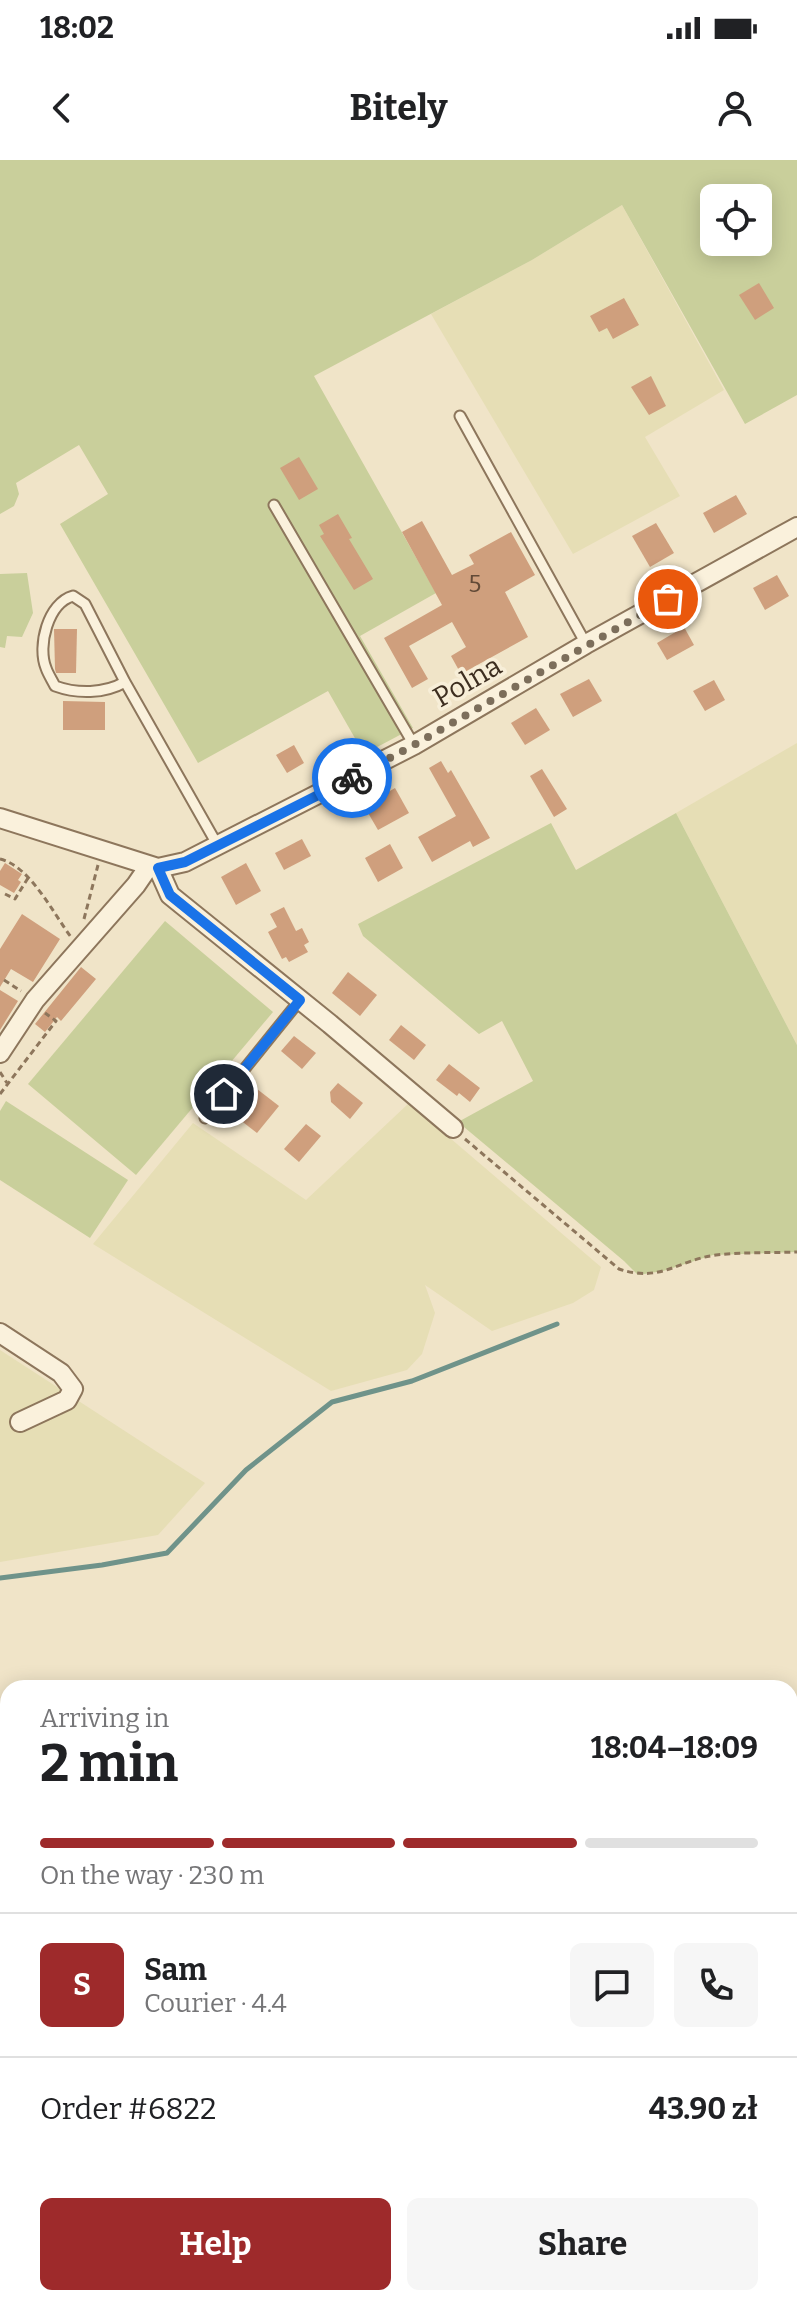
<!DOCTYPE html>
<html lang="en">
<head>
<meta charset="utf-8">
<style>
  body { margin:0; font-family:Bitter,serif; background:#f6f6f6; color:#202124; height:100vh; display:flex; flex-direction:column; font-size:30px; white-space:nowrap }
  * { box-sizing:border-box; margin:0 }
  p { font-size:26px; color:#757577 }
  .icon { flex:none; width:44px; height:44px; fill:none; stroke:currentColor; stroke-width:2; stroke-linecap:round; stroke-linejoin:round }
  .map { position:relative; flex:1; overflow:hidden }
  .sheet { position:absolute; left:0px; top:1520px; width:798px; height:626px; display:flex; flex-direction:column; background:#fff; border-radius:24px 24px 0 0; box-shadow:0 4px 20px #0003 }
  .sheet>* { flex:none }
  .buttons { position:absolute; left:700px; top:24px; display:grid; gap:16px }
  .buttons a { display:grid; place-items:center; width:72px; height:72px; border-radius:12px; background:#fff; box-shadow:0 4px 20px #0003; font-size:40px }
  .pin { position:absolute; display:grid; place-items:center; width:68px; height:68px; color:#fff; margin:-34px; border:4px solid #fff; border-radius:50%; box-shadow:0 2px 8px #0007 }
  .courier { position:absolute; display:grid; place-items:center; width:80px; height:80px; margin:-40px; border:6px solid #1a73e8; border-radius:50%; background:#fff; color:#222; box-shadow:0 2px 10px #0007 }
  .overview em { font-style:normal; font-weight:700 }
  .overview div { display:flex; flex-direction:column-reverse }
  .overview { display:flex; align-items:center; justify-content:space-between; height:136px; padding:0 40px }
  h1 { font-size:52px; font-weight:700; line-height:60px }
  .bar { display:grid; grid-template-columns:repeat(4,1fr); gap:12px 8px; align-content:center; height:96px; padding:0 40px }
  .bar i { height:10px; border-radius:6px; background:#e0e0e0 }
  .bar .on { background:#9e2a2b }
  .bar p { grid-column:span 4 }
  .line { display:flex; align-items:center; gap:20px; padding:0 40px; border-top:2px solid #e0e0e0 }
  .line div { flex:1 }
  .round { display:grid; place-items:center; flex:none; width:84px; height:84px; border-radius:12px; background:#f6f6f6 }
  .cta { display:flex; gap:16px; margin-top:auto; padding:16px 40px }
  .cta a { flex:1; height:92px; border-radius:12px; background:#9e2a2b; color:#fff; font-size:32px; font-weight:700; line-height:92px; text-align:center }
  .cta a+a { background:#f6f6f6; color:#202124 }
  .status { display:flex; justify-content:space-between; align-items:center; height:56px; padding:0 40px; background:#fff; direction:ltr }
  .status svg { height:22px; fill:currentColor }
  header { display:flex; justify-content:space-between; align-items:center; height:104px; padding:0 40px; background:#fff; font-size:36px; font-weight:700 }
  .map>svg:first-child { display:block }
  .farmland { fill:#e6deb5 }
  .green { fill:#c9cf9b; fill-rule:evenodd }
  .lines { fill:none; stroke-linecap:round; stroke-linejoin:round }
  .stream { stroke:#6f938a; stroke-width:5 }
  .building { fill:#cf9f7d }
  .lane-casing { stroke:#8d765c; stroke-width:13 }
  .street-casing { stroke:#8d765c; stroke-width:22 }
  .path { stroke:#8d765c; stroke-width:3; stroke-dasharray:6 4; stroke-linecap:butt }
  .lane { stroke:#faf1dc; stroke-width:9 }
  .street { stroke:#faf1dc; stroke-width:18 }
  .done { stroke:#7c6e5b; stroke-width:8; stroke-dasharray:0 14.4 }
  .route { stroke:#1a73e8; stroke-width:10 }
  .labels { text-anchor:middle; stroke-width:7; stroke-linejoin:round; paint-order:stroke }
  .number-label { font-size:24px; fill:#624a37 }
  .street-label { font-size:28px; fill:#3d2e20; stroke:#f7eed8 }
</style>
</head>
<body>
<div class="status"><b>18:02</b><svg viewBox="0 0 49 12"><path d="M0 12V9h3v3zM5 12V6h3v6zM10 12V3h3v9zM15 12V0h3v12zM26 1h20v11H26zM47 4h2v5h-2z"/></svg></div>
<header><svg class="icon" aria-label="back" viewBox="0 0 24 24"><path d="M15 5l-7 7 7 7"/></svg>Bitely<svg class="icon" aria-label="person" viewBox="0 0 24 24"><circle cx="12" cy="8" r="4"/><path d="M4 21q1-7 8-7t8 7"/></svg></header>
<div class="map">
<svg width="797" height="2145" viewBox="0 0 797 2145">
  <rect width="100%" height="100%" fill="#f0e4c8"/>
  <!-- farmland -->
  <g class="farmland">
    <polygon points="622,45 724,230 645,277 680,336 573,394 431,154 532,100"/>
    <polygon points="797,583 797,885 676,653"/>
    <polygon points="409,943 601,1107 594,1130 573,1143 492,1171 425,1125 435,1153 422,1194 407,1210 331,1231 93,1084 193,963 306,1040"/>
    <polygon points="0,1190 205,1323 158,1375 0,1402"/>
  </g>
  <!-- green -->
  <g class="green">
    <path d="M 0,0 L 797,0 L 797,235 L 745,264 L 622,45 L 532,100 L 314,216 L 436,433 L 360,476 L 413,568 L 364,594 L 328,531 L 198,603 L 60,364 L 108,334 L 79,285 L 16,323 L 19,334 L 14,346 L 0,354 ZM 714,38 L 758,38 L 758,82 L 714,82 Z"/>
    <polygon points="27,413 33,453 22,477 7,476 5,488 0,487 0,414"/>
    <polygon points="676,653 797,885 797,1092 713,1095 663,1111 638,1115 624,1101 458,962 533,921 502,861 479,874 363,776 358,764 551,663 576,710"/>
    <polygon points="165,761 273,852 136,1015 28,924"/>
    <polygon points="6,941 128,1020 90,1078 0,1020 0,951"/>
  </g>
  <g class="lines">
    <!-- stream -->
    <polyline class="stream" points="0,1418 102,1405 167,1393 246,1310 332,1242 412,1221 557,1164"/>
  </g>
  <!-- building -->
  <g class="building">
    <polygon points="759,123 774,148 755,160 739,135"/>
    <polygon points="624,138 639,165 613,179 607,168 599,172 590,156"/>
    <polygon points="651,216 666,246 649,255 631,227"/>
    <polygon points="299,297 318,329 299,340 280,308"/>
    <polygon points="736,335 747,354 714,373 703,353"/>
    <polygon points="338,354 352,378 349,379 373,419 354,430 320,376 324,374 319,365"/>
    <polygon points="422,361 452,415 474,404 469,395 511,372 535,415 505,432 528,477 461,514 451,496 466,487 452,462 409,486 428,519 412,528 384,478 442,445 402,372"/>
    <polygon points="656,363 674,393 650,407 632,376"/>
    <polygon points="777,415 789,436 765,450 753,428"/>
    <polygon points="684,467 694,485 667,500 657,483"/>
    <polygon points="54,469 77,469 76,513 56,513 55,509"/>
    <polygon points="589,519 602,541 573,557 560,534"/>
    <polygon points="714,520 725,540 705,551 693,531"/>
    <polygon points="63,541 105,542 105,570 63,570"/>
    <polygon points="536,548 550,570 525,585 511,563"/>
    <polygon points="294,585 304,603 287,613 276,595"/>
    <polygon points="441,601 448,613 451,610 490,678 473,687 470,681 432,702 418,677 456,656 429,608"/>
    <polygon points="542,609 567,649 554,657 530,616"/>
    <polygon points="395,628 409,653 378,670 364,646"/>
    <polygon points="302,679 311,696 284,710 275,693"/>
    <polygon points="390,684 403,708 378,722 365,698"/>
    <polygon points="5,703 22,714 18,720 21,722 14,733 0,725 0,711"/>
    <polygon points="246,703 261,731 236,745 221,717"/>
    <polygon points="284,747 296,771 302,768 309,782 304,785 308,792 289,802 286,797 282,799 268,772 277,767 270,754"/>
    <polygon points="22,754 60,779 33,822 11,809 0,827 0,789"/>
    <polygon points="81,807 96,819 61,861 57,857 45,872 35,864"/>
    <polygon points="348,812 377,835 360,856 332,833"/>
    <polygon points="0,830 18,841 0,870"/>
    <polygon points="401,865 426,885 414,900 389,880"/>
    <polygon points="294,876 316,893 302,909 281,891"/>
    <polygon points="449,904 480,928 470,942 459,933 457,936 436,920"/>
    <polygon points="338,923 363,943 350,959 331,942 330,932"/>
    <polygon points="257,929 279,946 257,973 235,956"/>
    <polygon points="306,964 321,976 299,1002 284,989"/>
  </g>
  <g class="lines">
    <defs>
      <g id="lane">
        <polyline points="460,256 586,484"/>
        <polyline points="274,345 414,585"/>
        <path d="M 125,522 C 104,534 77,534 55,526 C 52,520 48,514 46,508 C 37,486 48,443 73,436 L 85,444 L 125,522 L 218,686"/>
        <polyline points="205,958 300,840"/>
      </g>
      <g id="street">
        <polyline points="0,658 158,708 185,702 414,585 586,484 797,367"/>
        <polyline points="158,708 170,735 330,864 453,968"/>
        <polyline points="0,893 35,840 136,725 149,706"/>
        <polyline points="0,1173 61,1213 73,1229 67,1240 20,1262"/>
      </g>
    </defs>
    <!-- lane casing -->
    <use href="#lane" class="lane-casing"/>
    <!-- street casing -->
    <use href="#street" class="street-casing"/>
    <!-- path -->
    <g class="path">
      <path d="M 0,699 C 30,706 53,753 71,777"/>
      <polyline points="5,734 15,739 28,718"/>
      <polyline points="84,759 98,705"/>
      <polyline points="4,820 21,831"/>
      <polyline points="0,912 7,923"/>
      <polyline points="0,934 56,861 45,853"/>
      <path d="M 465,979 L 619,1109 C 661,1123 678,1100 716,1095 C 742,1092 770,1093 797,1092"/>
      <polyline points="790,1734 797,1736"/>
      <polyline points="0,1902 8,1900"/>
    </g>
    <!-- lane -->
    <use href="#lane" class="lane"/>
    <!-- street -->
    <use href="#street" class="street"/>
  </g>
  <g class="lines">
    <!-- done -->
    <polyline class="done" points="352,618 414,585 668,439"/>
    <!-- route -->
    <polyline class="route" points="224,934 300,840 170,735 158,708 185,702 352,618"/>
  </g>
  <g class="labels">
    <!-- number labels -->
    <g class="number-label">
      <text x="475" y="432">5</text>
    </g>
    <!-- street labels -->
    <g class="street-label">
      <text transform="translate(467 521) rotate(-30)" y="10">Polna</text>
    </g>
  </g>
</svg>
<div class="buttons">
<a><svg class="icon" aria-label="locate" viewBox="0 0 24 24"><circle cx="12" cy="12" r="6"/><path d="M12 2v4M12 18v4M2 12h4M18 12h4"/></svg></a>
</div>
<div class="pin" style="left:668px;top:439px;background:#ea580c"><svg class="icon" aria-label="bag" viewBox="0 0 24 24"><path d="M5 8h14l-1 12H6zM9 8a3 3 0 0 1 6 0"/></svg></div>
<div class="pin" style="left:224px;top:934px;background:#1f2937"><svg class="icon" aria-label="home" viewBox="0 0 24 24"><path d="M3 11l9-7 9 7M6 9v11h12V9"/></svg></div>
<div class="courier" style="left:352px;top:618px"><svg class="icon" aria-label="bike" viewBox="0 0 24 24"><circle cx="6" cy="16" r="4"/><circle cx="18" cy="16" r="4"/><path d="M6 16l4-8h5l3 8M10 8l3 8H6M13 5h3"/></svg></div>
<section class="sheet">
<div class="overview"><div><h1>2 min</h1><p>Arriving in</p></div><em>18:04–18:09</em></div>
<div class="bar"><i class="on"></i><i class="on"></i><i class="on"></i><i></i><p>On the way · 230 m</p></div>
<div class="line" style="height:144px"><b class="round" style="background:#9e2a2b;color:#fff">S</b><div><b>Sam</b><p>Courier · 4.4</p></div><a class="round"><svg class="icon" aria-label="chat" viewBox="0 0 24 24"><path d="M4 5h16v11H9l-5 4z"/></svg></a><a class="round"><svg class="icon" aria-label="phone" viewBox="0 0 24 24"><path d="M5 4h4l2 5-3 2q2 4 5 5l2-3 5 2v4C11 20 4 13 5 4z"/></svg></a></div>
<div class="line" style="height:104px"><div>Order #6822</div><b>43.90 zł</b></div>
<div class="cta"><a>Help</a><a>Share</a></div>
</section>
</div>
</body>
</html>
